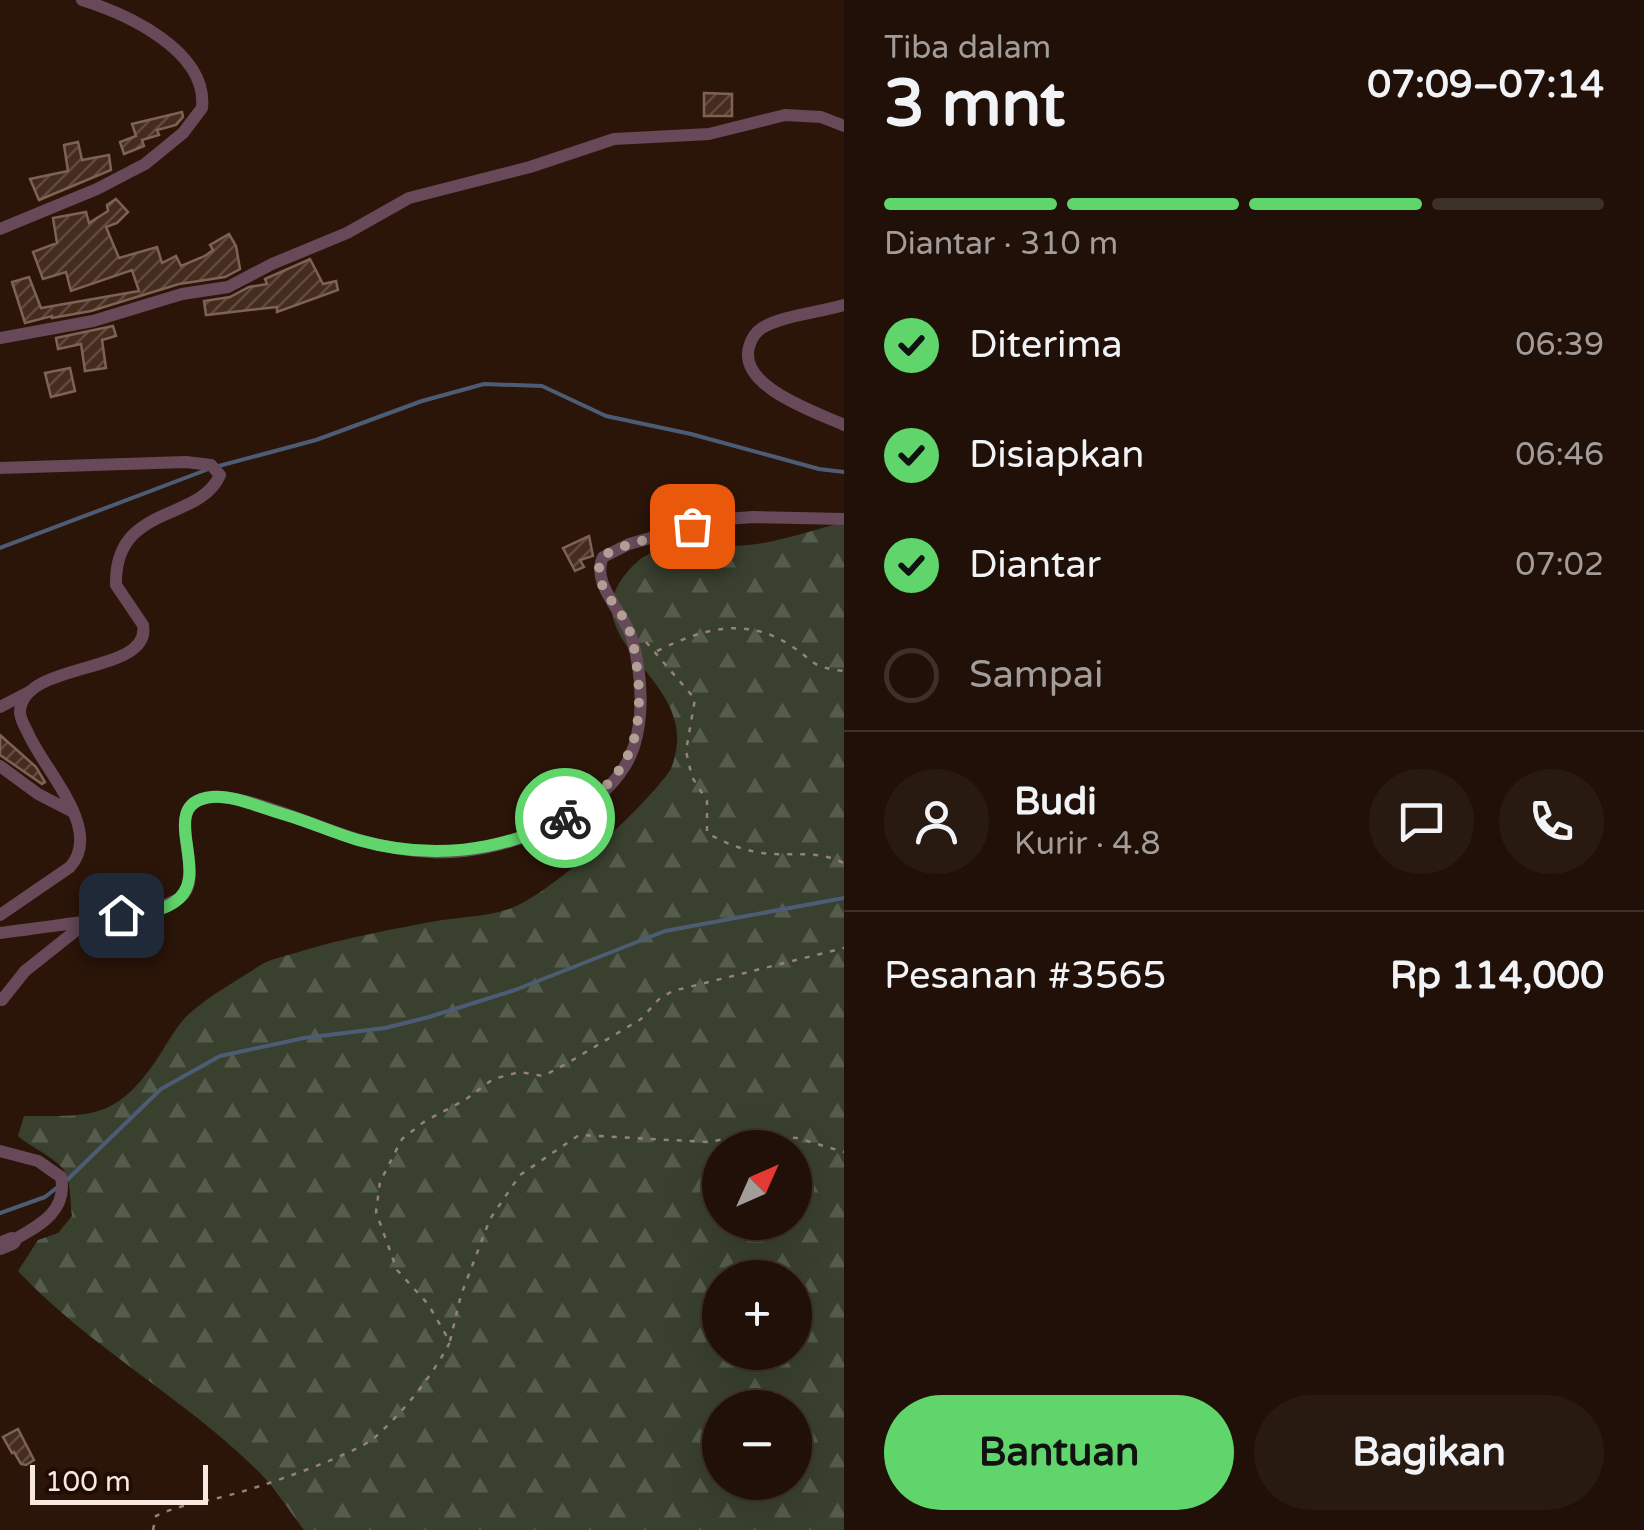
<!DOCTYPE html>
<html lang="id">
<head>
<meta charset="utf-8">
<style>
  body { margin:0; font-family:"Varela Round",sans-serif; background:#281911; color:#f1f3f6; height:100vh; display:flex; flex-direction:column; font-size:38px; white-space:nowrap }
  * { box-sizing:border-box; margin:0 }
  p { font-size:32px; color:#a29d9b }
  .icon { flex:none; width:55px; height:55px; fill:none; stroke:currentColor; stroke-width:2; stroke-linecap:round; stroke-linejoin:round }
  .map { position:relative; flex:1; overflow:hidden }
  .sheet { display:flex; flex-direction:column; background:#201007; width:800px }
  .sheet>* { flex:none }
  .needle { width:65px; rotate:45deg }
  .buttons { position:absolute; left:702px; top:1130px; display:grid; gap:20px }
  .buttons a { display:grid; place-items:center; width:110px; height:110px; border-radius:50%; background:#201007; box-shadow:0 10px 40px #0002,0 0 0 2px #3d3028; font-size:50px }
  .scale { position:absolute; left:30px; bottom:25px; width:178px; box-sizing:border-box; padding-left:10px; border:5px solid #f9e8e0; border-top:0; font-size:28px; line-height:35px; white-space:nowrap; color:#f9e8e0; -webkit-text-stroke:8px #210c03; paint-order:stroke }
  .pin { position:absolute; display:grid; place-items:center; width:85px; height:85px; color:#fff; margin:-42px; border-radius:20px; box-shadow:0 5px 15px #0006 }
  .courier { position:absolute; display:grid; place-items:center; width:100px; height:100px; margin:-50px; border:8px solid #5fd56b; border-radius:50%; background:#fff; color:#222; box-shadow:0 2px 12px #0007 }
  .summary em { font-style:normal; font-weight:800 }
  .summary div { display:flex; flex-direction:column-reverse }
  .summary { display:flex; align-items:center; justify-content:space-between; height:170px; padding:0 40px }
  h1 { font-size:65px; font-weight:800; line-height:75px }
  .bar { display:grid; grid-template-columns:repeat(4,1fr); gap:15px 10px; align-content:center; height:120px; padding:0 40px }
  .bar i { height:12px; border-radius:8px; background:#3d3028 }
  .bar .on { background:#5fd56b }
  .bar p { grid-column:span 4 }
  .line { display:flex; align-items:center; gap:25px; padding:0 40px; border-top:2px solid #3d3028 }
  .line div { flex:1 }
  .round { display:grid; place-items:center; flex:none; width:105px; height:105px; border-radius:52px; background:#281911 }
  ol { padding:0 40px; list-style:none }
  li { display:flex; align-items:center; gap:30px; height:110px }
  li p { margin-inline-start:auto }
  li .icon { padding:10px; border-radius:50%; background:#5fd56b; color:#111; stroke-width:4 }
  li:last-child { color:#a29d9b }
  li i { width:55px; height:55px; border:5px solid #3d3028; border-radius:50% }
  .cta { display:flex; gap:20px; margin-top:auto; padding:20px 40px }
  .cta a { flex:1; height:115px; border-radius:60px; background:#5fd56b; color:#111; font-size:40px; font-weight:800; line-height:115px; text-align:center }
  .cta a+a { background:#281911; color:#f1f3f6 }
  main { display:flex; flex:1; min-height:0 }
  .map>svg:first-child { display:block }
  .forest { fill:url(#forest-firs); fill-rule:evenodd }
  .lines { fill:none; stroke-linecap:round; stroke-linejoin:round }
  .stream { stroke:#4d5c75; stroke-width:4 }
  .building { fill:url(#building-hatch); stroke:#7e6254; stroke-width:2.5 }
  .path { stroke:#958177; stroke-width:2.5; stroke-dasharray:5 8; stroke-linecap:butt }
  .minor { stroke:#67495a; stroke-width:12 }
  .tertiary { stroke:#67495a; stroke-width:18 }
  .done { stroke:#b19e95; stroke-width:10; stroke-dasharray:0 18 }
  .route { stroke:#5fd56b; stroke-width:12 }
</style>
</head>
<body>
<main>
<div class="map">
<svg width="844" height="1530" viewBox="0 0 844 1530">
  <defs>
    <pattern id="forest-firs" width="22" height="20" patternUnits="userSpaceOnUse" patternTransform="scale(2.5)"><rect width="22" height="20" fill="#39402e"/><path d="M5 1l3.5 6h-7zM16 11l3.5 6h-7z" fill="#565c4c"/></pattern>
    <pattern id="building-hatch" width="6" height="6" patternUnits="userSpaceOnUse" patternTransform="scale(2.5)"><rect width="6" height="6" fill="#442c1f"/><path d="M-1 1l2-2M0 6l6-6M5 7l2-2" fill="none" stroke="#604b3f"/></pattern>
  </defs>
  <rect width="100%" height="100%" fill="#2b1509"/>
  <!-- forest -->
  <path class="forest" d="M 844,522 L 844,1530 L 304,1530 C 290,1512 277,1491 262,1475 C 187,1399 91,1349 18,1271 L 38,1240 L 58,1233 L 72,1216 C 70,1204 71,1187 67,1176 C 62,1160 31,1148 18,1136 L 24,1116 C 89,1116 115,1120 155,1062 C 165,1048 173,1031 185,1018 C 202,1000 238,980 259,966 C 271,958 288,956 302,951 C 348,937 394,929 442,920 C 464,917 489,916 509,909 C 551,895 643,808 669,772 C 674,764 676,752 677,743 C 683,670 560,632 638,561 C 662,539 731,550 763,543 C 791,538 817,529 844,522 ZM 720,1148 L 795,1148 L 795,1222 L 720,1222 ZM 720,1278 L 795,1278 L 795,1352 L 720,1352 ZM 720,1408 L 795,1408 L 795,1482 L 720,1482 Z"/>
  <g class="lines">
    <!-- stream -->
    <g class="stream">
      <polyline points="215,467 316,440 422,401 484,384 542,386 606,416 691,434 819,469 844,472"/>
      <polyline points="0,548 206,470"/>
      <polyline points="67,1180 161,1089 220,1056 304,1038 385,1028 429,1017 515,990 665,931 844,898"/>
      <polyline points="0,1213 45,1197 59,1186"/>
    </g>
  </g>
  <!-- building -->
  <g class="building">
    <polygon points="704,93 732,94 732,116 704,116"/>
    <polygon points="182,112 183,117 176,125 157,130 159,135 142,140 144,146 124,154 120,142 136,136 132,124"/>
    <polygon points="78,142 82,160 109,155 111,170 39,200 30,179 68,171 64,145"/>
    <polygon points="116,199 128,212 117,223 106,227 119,258 157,247 162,263 176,256 181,266 205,256 213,250 210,245 229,234 236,246 240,269 225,277 179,284 91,311 52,318 52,316 25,323 12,282 29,277 41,308 139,291 132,270 71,291 66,272 43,279 33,252 57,243 53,218 86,212 89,223 108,211 107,205"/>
    <polygon points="310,259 323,284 336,281 338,290 277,312 277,307 206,315 204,301 230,297 249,287 267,284 265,279"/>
    <polygon points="113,326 116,336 102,340 106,368 85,371 81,344 58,349 56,338"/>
    <polygon points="70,368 75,391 51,397 45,373"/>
    <polygon points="589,536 593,556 580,560 584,567 575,571 563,548"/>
    <polygon points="0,735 36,767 45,782 42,784 0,755"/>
    <polygon points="18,1429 34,1460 26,1465 21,1464 14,1452 12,1453 3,1437"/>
  </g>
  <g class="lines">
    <!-- path -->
    <g class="path">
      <path d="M 646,642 L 695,699 L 686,751 L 692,777 L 707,801 L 707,833 C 725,843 742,850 762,853 C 792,857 814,849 844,863"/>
      <path d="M 657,651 C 702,629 745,616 790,645 C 816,662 810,667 844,671"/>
      <polyline points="450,1341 461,1295 490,1219 520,1175 579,1135 707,1142 751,1135 797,1138 844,1152"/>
      <path d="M 153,1530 L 156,1516 C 181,1504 204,1502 230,1495 C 258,1488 354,1455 374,1438 C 402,1414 433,1375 450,1342 L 428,1304 L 397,1270 L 376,1212 L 380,1182 L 402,1139 L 425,1121 L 465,1100 L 493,1079 L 520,1072 L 543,1076 L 566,1064 L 641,1019 L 660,998 L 673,991 L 844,948"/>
    </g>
    <!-- minor -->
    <g class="minor">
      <path d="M 0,229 L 97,189 L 145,164 L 183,133 L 202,108 C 208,51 127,14 82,0"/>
      <path d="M 844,305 C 821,312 781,316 762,328 C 754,333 751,339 749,347 C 738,387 816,412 844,425"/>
      <polyline points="0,338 93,321 182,294 228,287 272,264 347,233 409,198 530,167 614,139 709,134 785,115 821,117 844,126"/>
      <path d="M 0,468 L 186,462 L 211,465 L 220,475 C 199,523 114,503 116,585 L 143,625 C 152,675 26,660 20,710 C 19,717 24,725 27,731 C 44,771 104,829 70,867 L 0,915"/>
      <polyline points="0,707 29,692"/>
      <polyline points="0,766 38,794 73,812"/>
      <path d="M 0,933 C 33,928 167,915 184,894 C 205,867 159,804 210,797 C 246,793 324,831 363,841 C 391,848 424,854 453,852 C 510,849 594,817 625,766 C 646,732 643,676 632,639 C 625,613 590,584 603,557 L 629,544 L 714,520 L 753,517 L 844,519"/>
      <polyline points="2,1000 25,971 88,921"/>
      <path d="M 0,1151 L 38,1161 L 61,1177 C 68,1212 38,1226 12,1241"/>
    </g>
    <!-- tertiary -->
    <polyline class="tertiary" points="0,1246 12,1241"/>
  </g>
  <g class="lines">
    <!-- done -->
    <path class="done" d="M 565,818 C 623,780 644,748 638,677 C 636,659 634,641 627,624 C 619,608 598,589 599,570 C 599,558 608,552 618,548 L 692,526"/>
    <!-- route -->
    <path class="route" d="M 121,915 C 139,913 158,913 173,903 C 217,877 152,803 212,797 C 235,795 263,809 286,815 C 310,822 334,833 358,840 C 429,860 500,853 565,818"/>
  </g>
</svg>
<div class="buttons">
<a><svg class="needle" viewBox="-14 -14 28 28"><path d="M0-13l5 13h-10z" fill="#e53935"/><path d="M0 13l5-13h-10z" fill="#a29d9b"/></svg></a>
<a>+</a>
<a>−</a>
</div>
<div class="scale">100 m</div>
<div class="pin" style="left:692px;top:526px;background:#ea580c"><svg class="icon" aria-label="bag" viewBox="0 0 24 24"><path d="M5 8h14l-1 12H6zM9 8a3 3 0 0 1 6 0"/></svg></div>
<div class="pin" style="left:121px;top:915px;background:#1f2937"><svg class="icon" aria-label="home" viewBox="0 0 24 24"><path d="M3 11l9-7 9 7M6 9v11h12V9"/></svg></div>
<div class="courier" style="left:565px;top:818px"><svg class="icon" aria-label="bike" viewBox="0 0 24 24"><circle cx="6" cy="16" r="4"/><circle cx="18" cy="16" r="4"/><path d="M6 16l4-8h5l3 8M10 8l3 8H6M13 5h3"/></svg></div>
</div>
<section class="sheet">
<div class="summary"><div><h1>3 mnt</h1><p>Tiba dalam</p></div><em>07:09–07:14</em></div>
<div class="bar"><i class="on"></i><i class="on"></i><i class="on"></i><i></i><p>Diantar · 310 m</p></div>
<ol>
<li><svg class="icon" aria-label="check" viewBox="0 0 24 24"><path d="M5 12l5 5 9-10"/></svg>Diterima<p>06:39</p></li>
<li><svg class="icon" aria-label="check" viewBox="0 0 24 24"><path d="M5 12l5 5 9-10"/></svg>Disiapkan<p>06:46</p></li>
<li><svg class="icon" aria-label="check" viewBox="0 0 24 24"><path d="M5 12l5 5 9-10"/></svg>Diantar<p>07:02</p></li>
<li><i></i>Sampai</li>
</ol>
<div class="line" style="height:180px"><a class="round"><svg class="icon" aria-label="person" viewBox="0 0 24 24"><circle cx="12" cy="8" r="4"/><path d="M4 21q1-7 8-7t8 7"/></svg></a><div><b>Budi</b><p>Kurir · 4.8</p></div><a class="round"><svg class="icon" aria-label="chat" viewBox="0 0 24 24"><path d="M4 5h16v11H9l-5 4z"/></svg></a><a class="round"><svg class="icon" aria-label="phone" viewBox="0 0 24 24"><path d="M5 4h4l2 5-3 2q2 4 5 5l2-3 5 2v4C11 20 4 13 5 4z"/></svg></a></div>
<div class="line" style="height:130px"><div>Pesanan #3565</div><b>Rp 114,000</b></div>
<div class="cta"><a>Bantuan</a><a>Bagikan</a></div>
</section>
</main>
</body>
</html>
